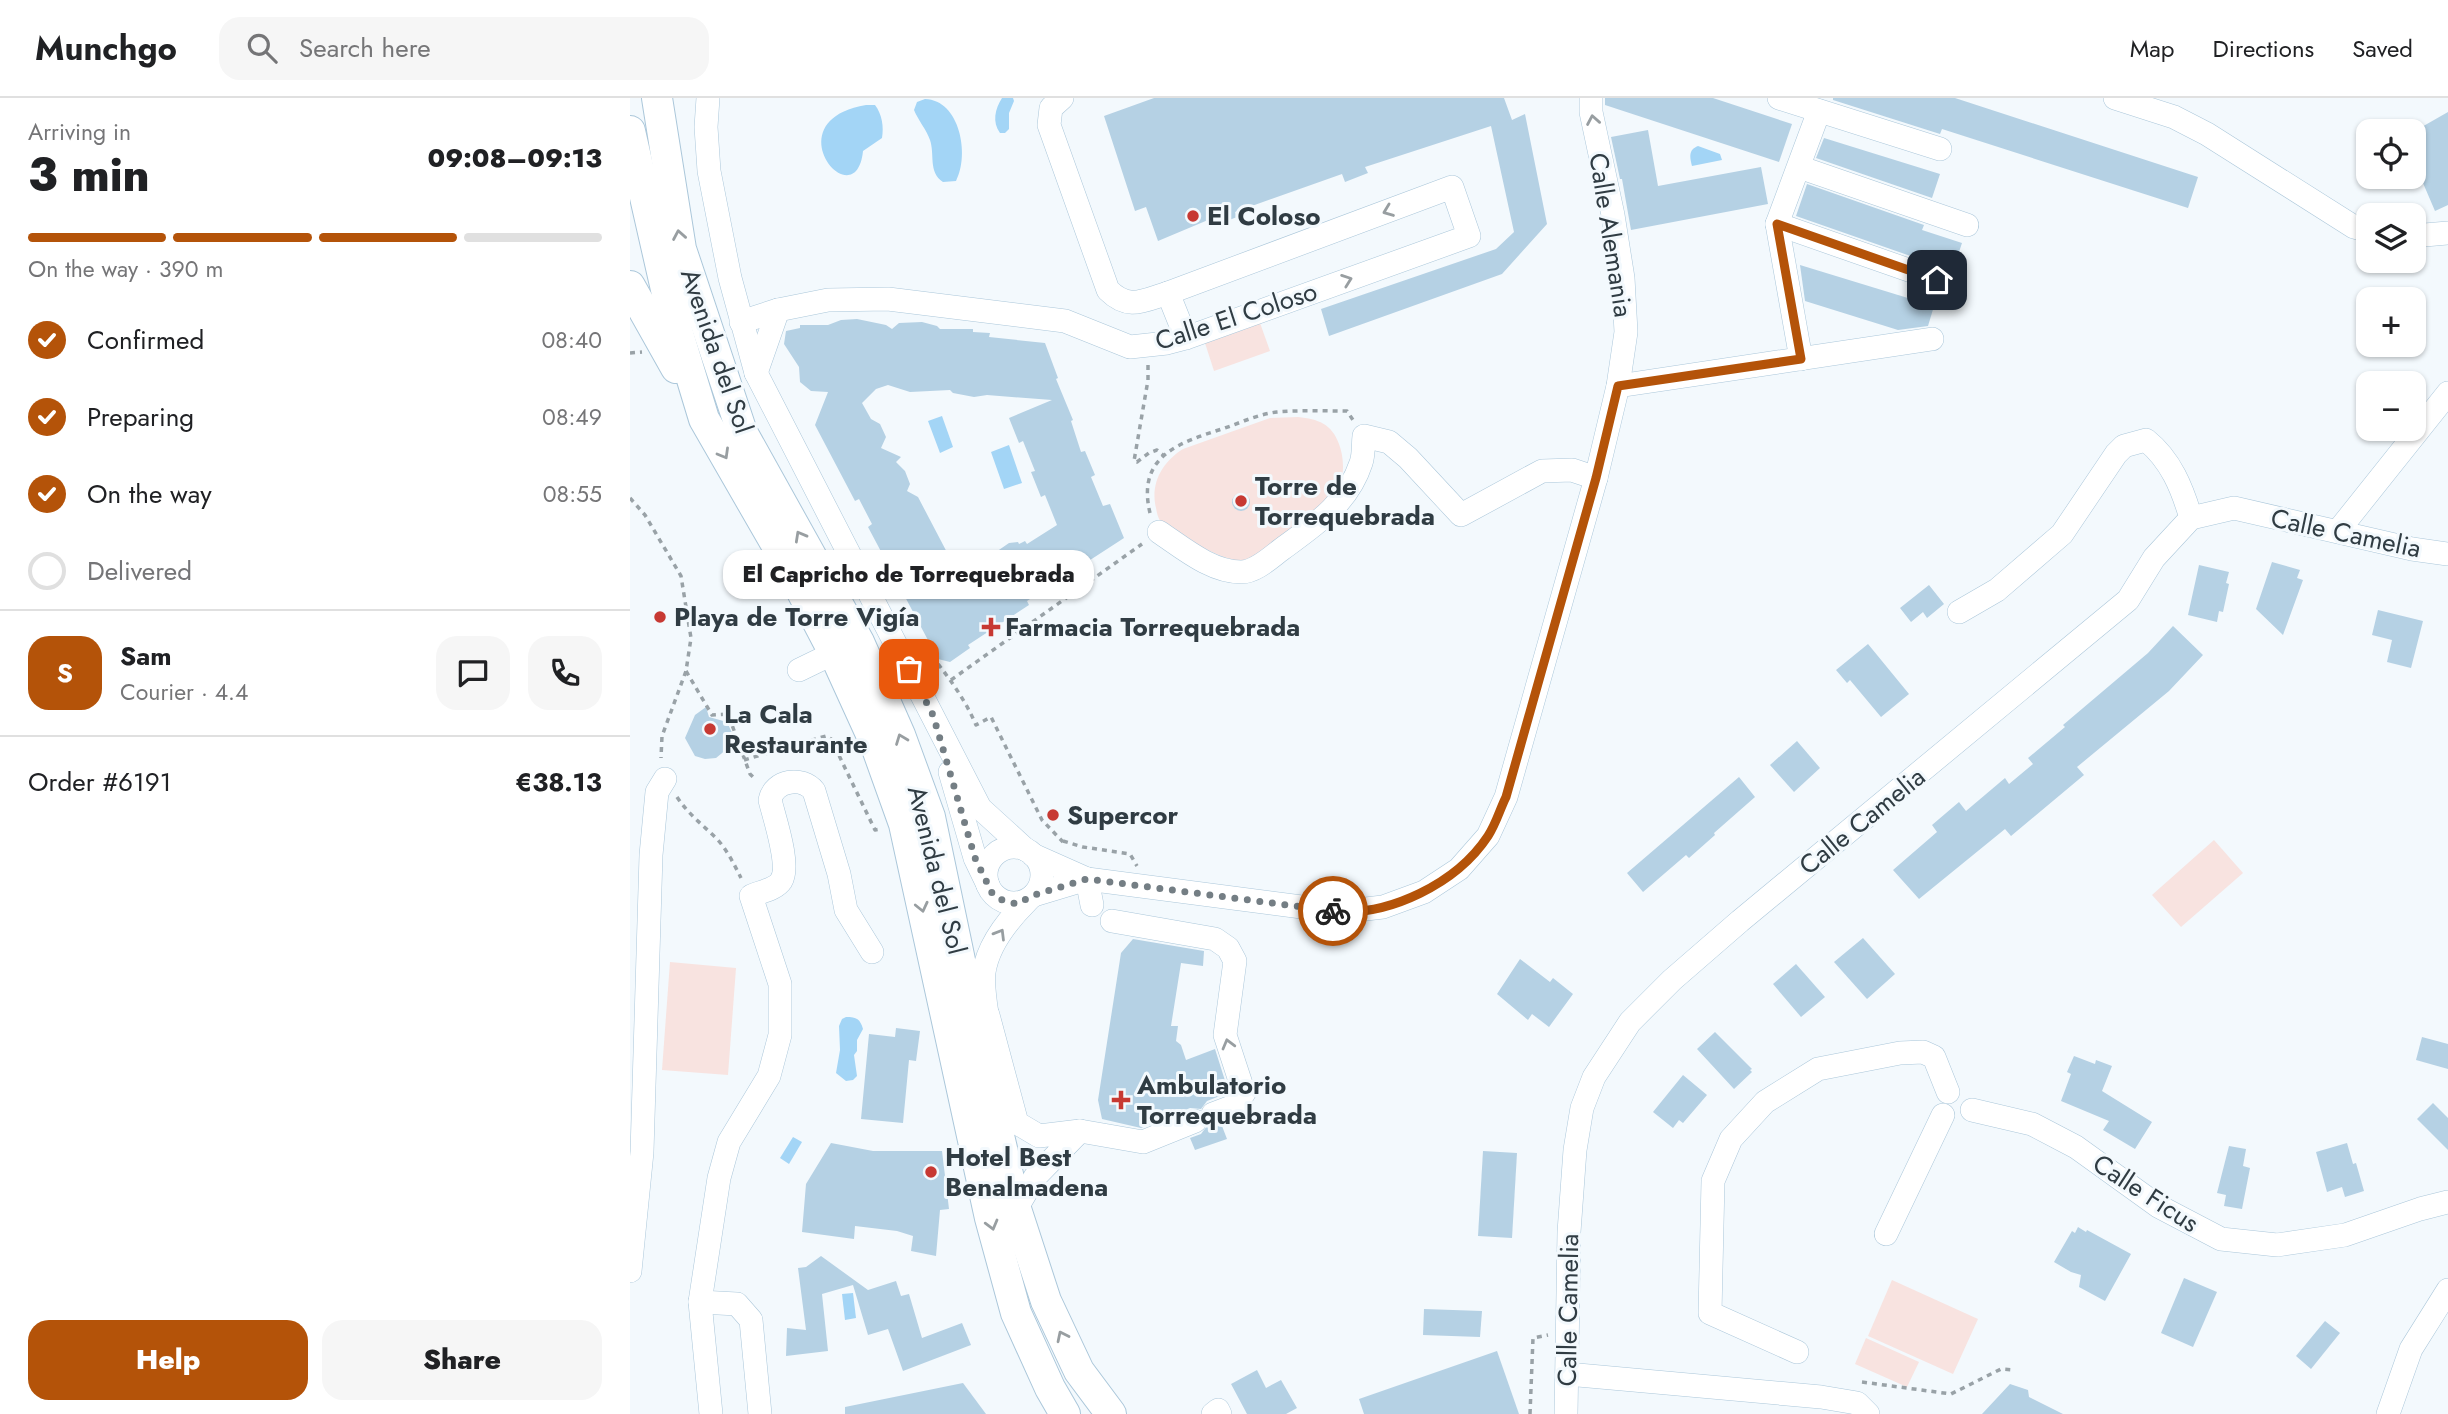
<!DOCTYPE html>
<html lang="en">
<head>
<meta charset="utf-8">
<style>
  body { margin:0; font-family:Jost,sans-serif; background:#f6f6f6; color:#202124; height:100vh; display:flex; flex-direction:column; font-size:26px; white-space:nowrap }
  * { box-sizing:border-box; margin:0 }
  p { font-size:23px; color:#757577 }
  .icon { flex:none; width:38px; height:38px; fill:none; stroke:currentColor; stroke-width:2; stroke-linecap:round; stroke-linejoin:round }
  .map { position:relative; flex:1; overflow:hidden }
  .details { display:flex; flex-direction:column; background:#fff; width:630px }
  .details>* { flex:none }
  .tools { position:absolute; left:1726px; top:21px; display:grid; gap:14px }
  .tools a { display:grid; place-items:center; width:70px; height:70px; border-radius:14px; background:#fff; box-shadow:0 2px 5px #0004; font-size:35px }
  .pin { position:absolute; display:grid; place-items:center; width:60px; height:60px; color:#fff; margin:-30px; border-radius:14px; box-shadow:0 4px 10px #0006 }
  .courier { position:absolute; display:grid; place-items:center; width:70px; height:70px; margin:-35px; border:5px solid #b45309; border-radius:50%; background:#fff; color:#222; box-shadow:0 2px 9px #0007 }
  .bubble { position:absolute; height:49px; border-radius:21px; background:#fff; box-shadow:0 2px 5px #0004; font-size:23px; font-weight:800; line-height:49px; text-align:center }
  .head em { font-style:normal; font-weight:800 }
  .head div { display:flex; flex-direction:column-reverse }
  .head { display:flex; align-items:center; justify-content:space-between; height:119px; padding:0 28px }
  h1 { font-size:46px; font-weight:800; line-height:52px }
  .bar { display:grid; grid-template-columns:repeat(4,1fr); gap:10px 7px; align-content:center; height:84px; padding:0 28px }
  .bar i { height:9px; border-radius:5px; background:#e0e0e0 }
  .bar .selected { background:#b45309 }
  .bar p { grid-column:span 4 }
  .line { display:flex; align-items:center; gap:18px; padding:0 28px; border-top:2px solid #e0e0e0 }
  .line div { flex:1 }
  .round { display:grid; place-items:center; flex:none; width:74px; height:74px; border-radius:21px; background:#f6f6f6 }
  ol { padding:0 28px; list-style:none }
  li { display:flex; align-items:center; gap:21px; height:77px }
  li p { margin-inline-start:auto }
  li .icon { padding:7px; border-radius:50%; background:#b45309; color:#fff; stroke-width:4 }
  li:last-child { color:#757577 }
  li i { width:38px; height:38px; border:4px solid #e0e0e0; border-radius:50% }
  .action { display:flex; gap:14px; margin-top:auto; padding:14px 28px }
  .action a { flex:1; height:80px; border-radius:21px; background:#b45309; color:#fff; font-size:28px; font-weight:800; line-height:80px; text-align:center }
  .action a+a { background:#f6f6f6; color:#202124 }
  header { display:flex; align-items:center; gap:42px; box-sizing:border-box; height:98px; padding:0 35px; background:#fff; border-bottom:2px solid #e0e0e0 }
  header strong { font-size:33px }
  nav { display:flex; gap:38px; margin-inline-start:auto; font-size:24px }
  .search { width:490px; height:63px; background:#f6f6f6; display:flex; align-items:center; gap:18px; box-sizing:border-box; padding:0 24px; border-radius:21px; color:#757577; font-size:26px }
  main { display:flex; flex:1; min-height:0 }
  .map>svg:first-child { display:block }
  .park { fill:#f8e3e0 }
  .water { fill:#a3d5f6 }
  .building { fill:#b5d1e4; fill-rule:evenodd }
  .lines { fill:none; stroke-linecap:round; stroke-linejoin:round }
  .minor-casing { stroke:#abc7da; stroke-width:24 }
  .major-casing { stroke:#abc7da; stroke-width:32 }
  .path { stroke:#99a2a7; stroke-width:3.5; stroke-dasharray:5 5; stroke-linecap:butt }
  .minor { stroke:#fff; stroke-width:23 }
  .major { stroke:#fff; stroke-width:30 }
  .oneway { stroke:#989ea1 }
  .done { stroke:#747e84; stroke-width:7; stroke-dasharray:0 12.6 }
  .route { stroke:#b45309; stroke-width:9 }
  .poi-dot { fill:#c73933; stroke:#f3f9fd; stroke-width:2.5 }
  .labels { text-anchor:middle; stroke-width:6; stroke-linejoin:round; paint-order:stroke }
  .poi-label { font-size:26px; font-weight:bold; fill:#303c43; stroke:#f3f9fd; text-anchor:start }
  .street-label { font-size:26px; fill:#303c43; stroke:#f3f9fd }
</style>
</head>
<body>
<header>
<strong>Munchgo</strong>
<div class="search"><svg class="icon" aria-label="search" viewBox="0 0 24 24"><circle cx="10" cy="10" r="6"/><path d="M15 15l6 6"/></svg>Search here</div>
<nav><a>Map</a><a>Directions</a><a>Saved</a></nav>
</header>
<main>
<section class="details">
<div class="head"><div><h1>3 min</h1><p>Arriving in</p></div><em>09:08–09:13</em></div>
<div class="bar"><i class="selected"></i><i class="selected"></i><i class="selected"></i><i></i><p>On the way · 390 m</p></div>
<ol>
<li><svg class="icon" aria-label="check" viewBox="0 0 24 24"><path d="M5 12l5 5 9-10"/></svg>Confirmed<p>08:40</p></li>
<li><svg class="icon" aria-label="check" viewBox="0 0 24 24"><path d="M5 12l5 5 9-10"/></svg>Preparing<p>08:49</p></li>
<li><svg class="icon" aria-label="check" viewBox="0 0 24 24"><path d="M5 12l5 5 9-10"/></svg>On the way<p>08:55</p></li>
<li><i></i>Delivered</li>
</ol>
<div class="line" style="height:126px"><b class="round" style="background:#b45309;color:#fff">S</b><div><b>Sam</b><p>Courier · 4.4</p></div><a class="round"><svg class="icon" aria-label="chat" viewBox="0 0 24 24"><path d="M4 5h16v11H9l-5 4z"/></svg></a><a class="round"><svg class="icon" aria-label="phone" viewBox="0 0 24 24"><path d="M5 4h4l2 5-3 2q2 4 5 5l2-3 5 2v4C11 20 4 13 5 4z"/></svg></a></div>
<div class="line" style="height:91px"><div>Order #6191</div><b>€38.13</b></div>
<div class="action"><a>Help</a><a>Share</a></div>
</section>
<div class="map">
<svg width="1818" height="1316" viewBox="0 0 1818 1316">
  <rect width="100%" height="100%" fill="#f3f9fd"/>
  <!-- park -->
  <g class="park">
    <polygon points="630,225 640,253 584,273 575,245"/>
    <path d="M 668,319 C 688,321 702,326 709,346 C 715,362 715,384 704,398 C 699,404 690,410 684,415 C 664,432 641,460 613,462 C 600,464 585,455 573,450 C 560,443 542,436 532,425 C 528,421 527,415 526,410 C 520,386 532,364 553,351 L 640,320 Z"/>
    <polygon points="1584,742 1613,775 1551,829 1522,797"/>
    <polygon points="40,864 106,870 98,977 32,972"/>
    <polygon points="1262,1182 1348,1221 1323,1276 1238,1238"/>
    <polygon points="1236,1240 1289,1264 1277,1289 1225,1266"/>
  </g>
  <!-- water -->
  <g class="water">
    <path d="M 372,0 L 383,0 L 384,3 L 379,15 L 379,31 L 375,35 L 370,35 C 362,24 365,11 372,0 Z"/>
    <path d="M 295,1 C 330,2 340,57 326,83 L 313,84 C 298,74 305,57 300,42 C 296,31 288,22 284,12 L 287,4 Z"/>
    <path d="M 236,7 L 245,7 C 252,16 254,29 252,40 L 233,53 C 226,122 141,23 236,7 Z"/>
    <path d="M 1068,48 L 1090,56 L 1092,62 L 1062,68 C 1060,59 1058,52 1068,48 Z"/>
    <polygon points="312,318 323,349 310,355 298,323"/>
    <polygon points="379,347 392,385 374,391 361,354"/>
    <path d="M 216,919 C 227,919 230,921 233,931 L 227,942 L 227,953 L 224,957 L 227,978 L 223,982 L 216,983 L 206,975 L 210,952 L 209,928 L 212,921 Z"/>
    <polygon points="163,1039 172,1044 159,1066 150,1060"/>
    <polygon points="223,1195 226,1220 215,1222 212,1196"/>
  </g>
  <!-- building -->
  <g class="building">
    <polygon points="524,0 874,0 882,22 895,16 917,126 872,176 699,238 691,211 866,151 884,134 861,28 735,69 738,75 715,84 712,76 605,114 607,119 581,129 578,122 528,143 516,109 505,113 474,18"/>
    <polygon points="975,0 1083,0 1162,26 1149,64 975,7"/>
    <polygon points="1203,0 1325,0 1568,79 1558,110 1312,31 1310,36 1203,2"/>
    <polygon points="1818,14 1818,107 1805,113 1793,85 1783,79 1783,34"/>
    <polygon points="1018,32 1028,88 1131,69 1138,106 1001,132 992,81 990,81 981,39"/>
    <polygon points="1194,40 1310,76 1302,100 1186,60"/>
    <polygon points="1177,86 1294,127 1292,132 1332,145 1321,178 1312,169 1166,118"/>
    <polygon points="1170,167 1304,208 1298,228 1268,232 1175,203"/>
    <path d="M 227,221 L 256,227 L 262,231 L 269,225 L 292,224 L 307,228 L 310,231 L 343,231 L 343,234 L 360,235 L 359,239 L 415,245 L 428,280 L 426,281 L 443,322 L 441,323 L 451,354 L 455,353 L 465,377 L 461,379 L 473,408 L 480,406 L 494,440 L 397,503 L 399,507 L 338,547 L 340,550 L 320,564 L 308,561 L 238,429 L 242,426 L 229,401 L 225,403 L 185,327 L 198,294 L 181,293 L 170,284 L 169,269 L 154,246 L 156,233 L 170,230 L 170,227 L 198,227 L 211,222 ZM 258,287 L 280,294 L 320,292 L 323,295 L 344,299 L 357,297 L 422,302 L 379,320 L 389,345 L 393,343 L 405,373 L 401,374 L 411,399 L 415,397 L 427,427 L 397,446 L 395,443 L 389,446 L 388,444 L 379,445 L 366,454 L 366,461 L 332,483 L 288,399 L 277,393 L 280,386 L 275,373 L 266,364 L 271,359 L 251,350 L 256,339 L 250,326 L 241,321 L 232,305 L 246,291 Z"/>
    <circle cx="611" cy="404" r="9"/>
    <polygon points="1642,464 1670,472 1667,480 1673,482 1653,537 1626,511"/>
    <polygon points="1569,467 1599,474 1596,485 1599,486 1593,514 1589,513 1587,524 1558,517"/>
    <polygon points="1299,487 1314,506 1297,520 1293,514 1281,524 1270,510"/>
    <polygon points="1748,512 1793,523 1781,570 1757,564 1762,542 1742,537"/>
    <polygon points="1543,528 1573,557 1539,593 1447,669 1454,677 1381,738 1375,731 1289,801 1263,772 1307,734 1302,727 1329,704 1336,713 1375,680 1379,686 1403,666 1398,660 1435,629 1433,627 1518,555"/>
    <polygon points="1238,546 1279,596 1251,619 1220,582 1217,585 1206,572"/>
    <polygon points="76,609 79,619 97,624 103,637 97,651 86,660 75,661 65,658 55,640 65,617"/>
    <polygon points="1167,643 1190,670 1164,694 1140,667"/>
    <polygon points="1109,679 1125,699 1084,735 1085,737 1059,760 1056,757 1013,794 997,775"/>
    <polygon points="1233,840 1265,876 1237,901 1204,864"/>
    <polygon points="503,841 574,853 573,868 551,865 541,928 548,928 546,943 551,947 556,962 585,951 598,992 595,996 577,1003 571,1011 560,1010 511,1030 472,1021 468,1002 491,855"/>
    <polygon points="890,861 920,884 923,880 943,896 919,929 902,916 898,922 867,896"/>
    <polygon points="1166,866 1195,899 1171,919 1143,886"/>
    <polygon points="266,930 290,933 286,963 279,962 273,1025 231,1021 239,936 265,939"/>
    <polygon points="1085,934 1122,971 1120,972 1122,974 1104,991 1067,951"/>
    <polygon points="1792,939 1818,946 1818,971 1786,962"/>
    <polygon points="1444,958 1465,966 1466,962 1482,968 1472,993 1522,1024 1505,1051 1473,1032 1479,1023 1431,1003 1441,976 1437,974"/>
    <polygon points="1053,977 1077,997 1053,1025 1049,1022 1043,1030 1023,1014"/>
    <polygon points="1803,1005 1818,1020 1818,1052 1787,1021"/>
    <polygon points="577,1028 592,1028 597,1041 565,1052 560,1040 571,1036"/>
    <polygon points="201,1045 243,1053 312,1053 319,1111 310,1112 306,1158 281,1153 283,1138 267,1133 225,1128 224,1141 172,1134 176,1086"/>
    <polygon points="1717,1045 1723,1066 1726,1065 1734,1093 1715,1099 1712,1089 1697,1094 1686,1054"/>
    <polygon points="1599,1048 1616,1051 1613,1068 1620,1070 1612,1111 1594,1108 1596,1097 1587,1095"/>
    <polygon points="853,1053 887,1055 882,1140 848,1138"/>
    <polygon points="1448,1129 1456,1134 1457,1132 1501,1156 1475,1203 1449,1189 1451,1177 1441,1174 1424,1164 1442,1133 1445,1135"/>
    <polygon points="191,1158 238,1192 266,1183 271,1198 279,1196 292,1240 332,1225 341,1247 273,1273 258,1231 238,1237 223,1187 192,1196 198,1253 156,1258 157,1230 176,1232 168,1170 176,1169"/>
    <polygon points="1554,1180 1587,1194 1563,1249 1531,1235"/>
    <polygon points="794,1211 852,1213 850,1239 793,1237"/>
    <polygon points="1695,1223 1710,1235 1681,1271 1666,1258"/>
    <polygon points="867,1253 889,1316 734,1316 729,1301"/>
    <polygon points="627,1272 636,1290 651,1282 667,1310 656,1316 617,1316 601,1286"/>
    <polygon points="333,1285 356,1316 215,1316 215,1309"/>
    <polygon points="1380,1286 1398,1292 1399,1299 1433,1316 1352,1316"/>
  </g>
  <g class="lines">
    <defs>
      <g id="minor">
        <polyline points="78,0 76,29 79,73 100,180 126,275 350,710 396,752"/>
        <path d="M 432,0 L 421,10 L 419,27 L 478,192 C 499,213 514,202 538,195"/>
        <polyline points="1149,0 1310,51"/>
        <polyline points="1485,0 1544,19 1577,36 1724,129 1738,133"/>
        <polyline points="1169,69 1337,127"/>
        <polyline points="1147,126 1307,182"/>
        <polyline points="1783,138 1818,135"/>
        <polyline points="111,224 148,212 198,202 258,201 435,223 500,249 537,245 556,240 839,138 822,89 538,195 556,240"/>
        <polyline points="1171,261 1147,126 1189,13"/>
        <polyline points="126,275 148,212"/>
        <polyline points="988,288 1302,241"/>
        <polyline points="1708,433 1818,295"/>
        <path d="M 529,434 C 553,450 581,474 611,474 C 626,474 641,459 652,451 C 685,427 718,405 731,365 C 734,357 733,346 734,338 L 759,344 L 778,360 L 831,417 L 912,373 L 942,372 L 966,380"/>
        <path d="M 1329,514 L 1367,492 L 1432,436 L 1486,356 L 1494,348 L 1516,342 C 1541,362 1552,390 1561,420"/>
        <polyline points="169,572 204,555"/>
        <polyline points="320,674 345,760 358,787"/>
        <circle cx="384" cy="777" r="28"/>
        <polyline points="403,757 457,781"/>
        <polyline points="457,781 462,807"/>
        <polyline points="404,797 457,781 710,814 753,809 794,794 829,771 858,738 876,699 966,380 988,288 996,234 993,180 983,117 961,14 961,0"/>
        <polyline points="482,823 585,841 598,850 605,863 595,937 614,995 604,1008 583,1016"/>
        <polyline points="358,917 387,1025 409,1038 450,1033 405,1079 386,1111"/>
        <path d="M 359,930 C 357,913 352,891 354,874 C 358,847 378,822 397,803"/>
        <polyline points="1342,1012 1402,1026 1446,1049 1528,1108 1591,1141 1647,1147 1715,1137 1790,1111 1818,1104"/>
        <polyline points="450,1033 513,1044 565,1023"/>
        <polyline points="1256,1136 1313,1017"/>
        <polyline points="0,1173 12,1054 21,757 27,694 35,681"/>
        <polyline points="70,1204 107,1206 121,1222 130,1316"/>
        <polyline points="1167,1254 1080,1215 1083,1083 1101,1041 1135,1004 1188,971 1270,955 1293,954 1304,959 1318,994"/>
        <polyline points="937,1276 1191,1299 1227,1305 1238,1316"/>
        <path d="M 81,1316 L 70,1204 L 89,1080 L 99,1044 L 139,978 L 150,937 L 150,886 L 121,798 C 130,794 146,791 151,783 C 161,768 144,719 140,702 C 144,682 172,678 184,693 L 209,776 L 216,812 L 242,854"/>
        <polyline points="583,1316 588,1312 590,1316"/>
        <polyline points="936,1316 939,1134 945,1052 952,1010 964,979 1000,924 1042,882 1110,823 1498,502 1524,460 1561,420 1604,410 1782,451 1818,456"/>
        <polyline points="1758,1316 1781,1251 1818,1192"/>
      </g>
      <g id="major">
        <polyline points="27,0 51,151 112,334 229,544 270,637 300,719 345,934 386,1111 416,1203 449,1273 481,1316"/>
        <polyline points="0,33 40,209 74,321 158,467 204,555 245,645 274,726 360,1120 386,1215 420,1290 435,1316"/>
        <polyline points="0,188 46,270"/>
      </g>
    </defs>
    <!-- minor casing -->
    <use href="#minor" class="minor-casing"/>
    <!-- major casing -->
    <use href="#major" class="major-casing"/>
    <!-- path -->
    <g class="path">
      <polyline points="0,255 12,254"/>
      <polyline points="518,267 518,282 504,363 507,364 519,355 527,352 533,357"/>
      <polyline points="0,400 15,417 51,478 61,540 56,573 32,638 31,660"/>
      <path d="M 520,415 C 506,357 551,344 595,330 C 612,324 629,316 647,314 C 670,312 694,313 717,313 L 723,322"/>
      <path d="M 302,558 C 319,580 335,601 346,627 L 361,619 L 412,722 L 433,744"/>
      <polyline points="56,573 82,617 98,616 120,676 126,682"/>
      <polyline points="321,582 512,446"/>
      <polyline points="114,662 196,638 201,641 245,732 251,731"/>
      <path d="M 47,699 C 58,716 73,727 87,741 C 97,752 104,766 111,780"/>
      <polyline points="433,743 453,749 500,756 507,768"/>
      <polyline points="1232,1284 1321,1296 1371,1271 1384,1272"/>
      <polyline points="900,1316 903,1240 918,1237"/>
    </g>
    <!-- minor -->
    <use href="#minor" class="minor"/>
    <!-- major -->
    <use href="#major" class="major"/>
  </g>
  <!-- one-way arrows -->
  <defs><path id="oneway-chevron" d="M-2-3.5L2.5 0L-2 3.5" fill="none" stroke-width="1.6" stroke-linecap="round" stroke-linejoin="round" transform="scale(1.75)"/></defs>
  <g class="oneway">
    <use href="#oneway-chevron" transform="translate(963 22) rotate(-100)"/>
    <use href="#oneway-chevron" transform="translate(758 113) rotate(159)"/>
    <use href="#oneway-chevron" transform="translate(49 137) rotate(-100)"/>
    <use href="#oneway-chevron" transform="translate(717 182) rotate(-20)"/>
    <use href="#oneway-chevron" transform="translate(94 356) rotate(60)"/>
    <use href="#oneway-chevron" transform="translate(170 438) rotate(-119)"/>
    <use href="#oneway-chevron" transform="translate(271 641) rotate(-111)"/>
    <use href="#oneway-chevron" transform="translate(292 809) rotate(77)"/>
    <use href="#oneway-chevron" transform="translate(370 836) rotate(-59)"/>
    <use href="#oneway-chevron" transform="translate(598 946) rotate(-105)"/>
    <use href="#oneway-chevron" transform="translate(362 1127) rotate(75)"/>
    <use href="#oneway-chevron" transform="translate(432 1238) rotate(-116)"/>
  </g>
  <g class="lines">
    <!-- done -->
    <polyline class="done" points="279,571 303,617 345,760 362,795 369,801 387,806 404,797 457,781 703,813"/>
    <!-- route -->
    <path class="route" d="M 703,813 C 759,819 827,785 858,738 C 866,726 870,711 876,699 L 966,380 L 988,288 L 1171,261 L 1147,126 L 1307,182"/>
  </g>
  <!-- markers -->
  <g class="poi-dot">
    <circle cx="563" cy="118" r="7"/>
    <circle cx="611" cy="403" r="7"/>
    <circle cx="30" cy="519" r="7"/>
    <path d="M357.5 518.5h7v7h7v7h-7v7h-7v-7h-7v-7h7z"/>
    <circle cx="80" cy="631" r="7"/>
    <circle cx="423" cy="717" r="7"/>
    <path d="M487.5 991.5h7v7h7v7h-7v7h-7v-7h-7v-7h7z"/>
    <circle cx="301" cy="1074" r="7"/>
  </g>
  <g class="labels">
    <!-- poi labels -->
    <g class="poi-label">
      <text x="577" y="127">El Coloso</text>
      <text x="625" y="397">Torre de<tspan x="625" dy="30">Torrequebrada</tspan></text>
      <text x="44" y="528">Playa de Torre Vigía</text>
      <text x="375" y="538">Farmacia Torrequebrada</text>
      <text x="94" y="625">La Cala<tspan x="94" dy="30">Restaurante</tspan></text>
      <text x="437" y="726">Supercor</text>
      <text x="507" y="996">Ambulatorio<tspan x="507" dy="30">Torrequebrada</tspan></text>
      <text x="315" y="1068">Hotel Best<tspan x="315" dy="30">Benalmadena</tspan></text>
    </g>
    <!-- street labels -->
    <g class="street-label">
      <text transform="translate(981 137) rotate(81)" y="9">Calle Alemania</text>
      <text transform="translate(606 218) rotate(-18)" y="9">Calle El Coloso</text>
      <text transform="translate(87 253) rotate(71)" y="9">Avenida del Sol</text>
      <text transform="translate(1716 435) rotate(12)" y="9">Calle Camelia</text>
      <text transform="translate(1232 723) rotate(-39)" y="9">Calle Camelia</text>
      <text transform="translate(307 772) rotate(76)" y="9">Avenida del Sol</text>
      <text transform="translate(1516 1095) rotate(33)" y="9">Calle Ficus</text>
      <text transform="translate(938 1212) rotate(-89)" y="9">Calle Camelia</text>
    </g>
  </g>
</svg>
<div class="tools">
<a><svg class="icon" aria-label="locate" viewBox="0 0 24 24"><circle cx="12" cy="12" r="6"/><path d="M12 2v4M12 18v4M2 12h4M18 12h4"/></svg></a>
<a><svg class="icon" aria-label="layers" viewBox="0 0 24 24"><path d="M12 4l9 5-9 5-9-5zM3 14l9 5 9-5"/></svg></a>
<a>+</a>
<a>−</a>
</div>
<div class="pin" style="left:279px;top:571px;background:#ea580c"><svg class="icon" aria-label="bag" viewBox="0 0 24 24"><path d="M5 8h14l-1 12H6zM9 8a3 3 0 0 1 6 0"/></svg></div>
<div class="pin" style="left:1307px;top:182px;background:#1f2937"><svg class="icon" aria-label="home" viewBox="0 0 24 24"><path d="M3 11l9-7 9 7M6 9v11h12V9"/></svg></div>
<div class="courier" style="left:703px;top:813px"><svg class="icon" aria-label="bike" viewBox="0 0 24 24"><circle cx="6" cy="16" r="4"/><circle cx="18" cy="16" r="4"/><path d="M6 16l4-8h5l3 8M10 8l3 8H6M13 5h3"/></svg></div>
<div class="bubble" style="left:93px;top:452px;width:371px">El Capricho de Torrequebrada</div>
</div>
</main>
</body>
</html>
